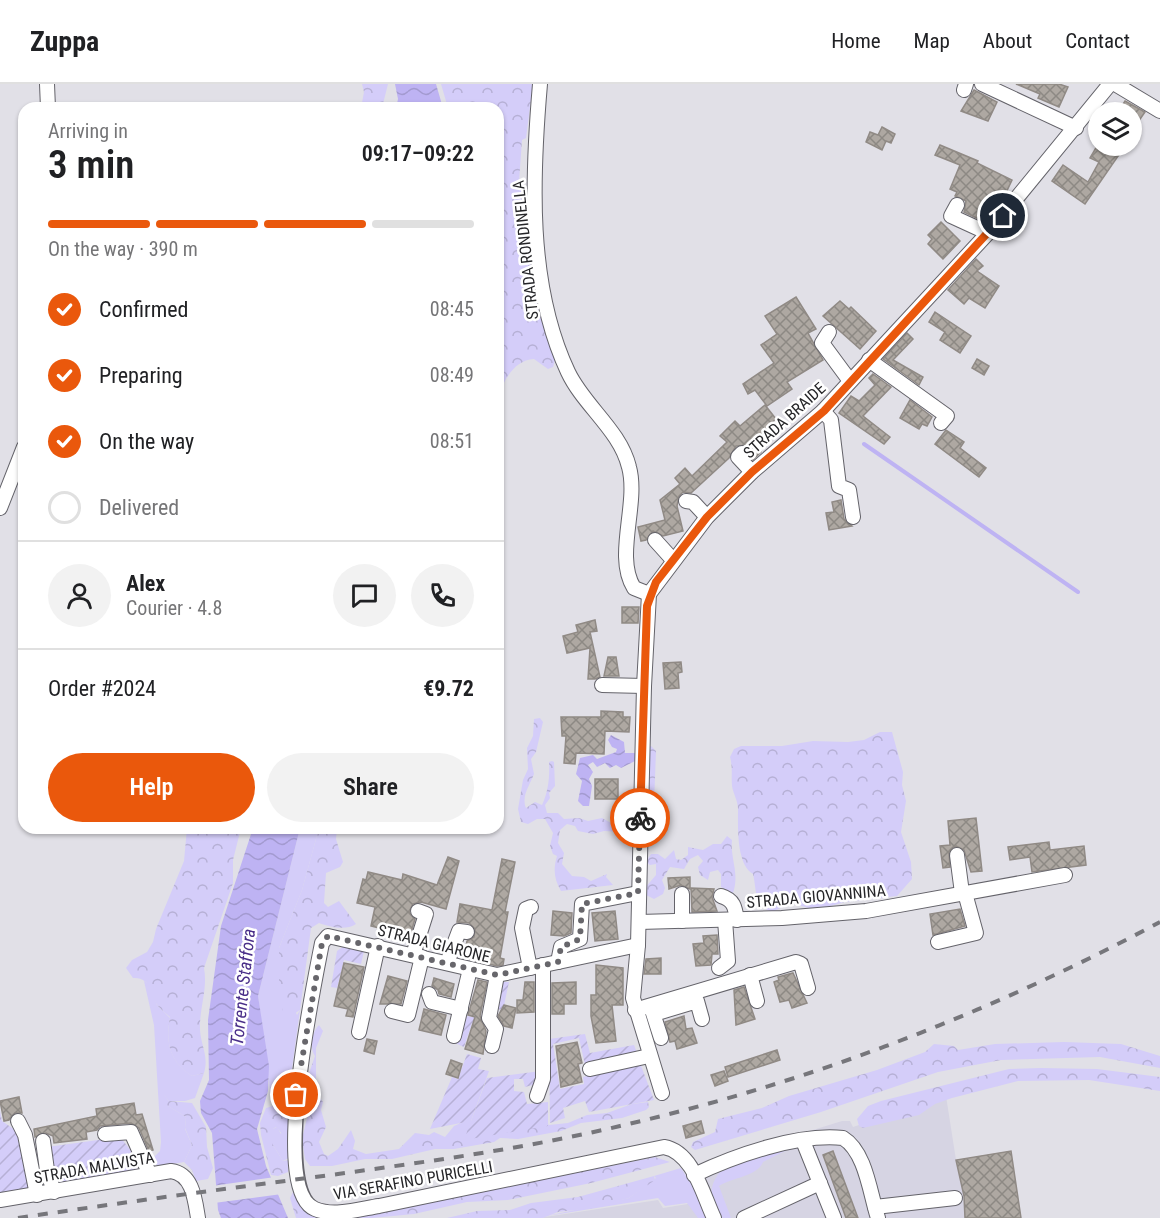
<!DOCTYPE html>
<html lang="en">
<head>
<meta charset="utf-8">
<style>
  body { margin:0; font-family:"Roboto Condensed",sans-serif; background:#f2f2f2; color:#202124; height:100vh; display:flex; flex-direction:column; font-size:22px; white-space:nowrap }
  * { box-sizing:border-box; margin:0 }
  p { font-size:20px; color:#757577 }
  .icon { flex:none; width:33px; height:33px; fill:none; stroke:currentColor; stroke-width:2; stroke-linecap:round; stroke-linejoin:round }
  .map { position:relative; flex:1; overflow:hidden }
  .panel { position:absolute; left:18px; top:18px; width:486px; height:732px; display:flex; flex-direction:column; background:#fff; border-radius:18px; box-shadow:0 2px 4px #0004 }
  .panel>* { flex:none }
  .tools { position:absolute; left:1088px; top:18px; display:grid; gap:12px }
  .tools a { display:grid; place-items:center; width:54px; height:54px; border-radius:50%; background:#fff; box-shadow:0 2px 4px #0004; font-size:30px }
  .pin { position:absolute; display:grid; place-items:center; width:51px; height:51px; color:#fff; margin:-26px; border:3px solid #fff; border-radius:50%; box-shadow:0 2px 6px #0007 }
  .courier { position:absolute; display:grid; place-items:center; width:60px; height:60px; margin:-30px; border:4px solid #ea580c; border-radius:50%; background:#fff; color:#222; box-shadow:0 2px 8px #0007 }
  .headline em { font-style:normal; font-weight:600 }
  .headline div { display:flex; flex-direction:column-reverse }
  .headline { display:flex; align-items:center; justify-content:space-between; height:102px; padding:0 30px }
  h1 { font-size:39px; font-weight:600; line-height:45px }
  .bar { display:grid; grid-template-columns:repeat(4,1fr); gap:9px 6px; align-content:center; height:72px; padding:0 30px }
  .bar i { height:8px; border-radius:4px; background:#e0e0e0 }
  .bar .active { background:#ea580c }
  .bar p { grid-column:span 4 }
  .line { display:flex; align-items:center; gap:15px; padding:0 30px; border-top:2px solid #e0e0e0 }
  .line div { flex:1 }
  .round { display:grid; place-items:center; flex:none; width:63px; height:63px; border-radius:32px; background:#f2f2f2 }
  ol { padding:0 30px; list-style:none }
  li { display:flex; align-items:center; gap:18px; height:66px }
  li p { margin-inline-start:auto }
  li .icon { padding:6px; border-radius:50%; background:#ea580c; color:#fff; stroke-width:4 }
  li:last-child { color:#757577 }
  li i { width:33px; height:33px; border:3px solid #e0e0e0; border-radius:50% }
  .action { display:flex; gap:12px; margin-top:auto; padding:12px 30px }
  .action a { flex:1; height:69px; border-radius:36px; background:#ea580c; color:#fff; font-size:24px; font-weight:600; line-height:69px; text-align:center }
  .action a+a { background:#f2f2f2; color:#202124 }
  header { display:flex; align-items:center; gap:36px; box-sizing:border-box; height:84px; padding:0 30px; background:#fff; border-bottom:2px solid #e0e0e0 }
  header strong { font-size:28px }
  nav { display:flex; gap:33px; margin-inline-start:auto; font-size:21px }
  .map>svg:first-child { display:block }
  .built { fill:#d6d4e3 }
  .grass { fill:#d4cdf9 }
  .forest { fill:url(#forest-crowns) }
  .garden { fill:url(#garden-furrows) }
  .water { fill:url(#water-waves) }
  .pier { fill:#e1e0e7 }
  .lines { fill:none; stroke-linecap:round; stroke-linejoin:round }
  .stream { stroke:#beb3f3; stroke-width:4 }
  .building { fill:url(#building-cross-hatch); stroke:#908a85; stroke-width:1.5 }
  .minor-casing { stroke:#64636a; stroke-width:16 }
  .minor { stroke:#fff; stroke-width:14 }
  .rail { stroke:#76767b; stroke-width:4; stroke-dasharray:10 10; stroke-linecap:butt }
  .done { stroke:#67666b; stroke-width:6; stroke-dasharray:0 10.8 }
  .route { stroke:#ea580c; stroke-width:8 }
  .labels { text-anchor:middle; stroke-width:5; stroke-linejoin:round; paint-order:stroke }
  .street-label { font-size:16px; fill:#252528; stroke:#fff }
  .water-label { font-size:18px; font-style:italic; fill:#4a2f89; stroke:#fff }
</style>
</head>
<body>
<header>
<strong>Zuppa</strong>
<nav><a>Home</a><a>Map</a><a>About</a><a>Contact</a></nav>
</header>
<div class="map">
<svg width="1160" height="1134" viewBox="0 0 1160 1134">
  <defs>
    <pattern id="forest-crowns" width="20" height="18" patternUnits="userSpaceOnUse" patternTransform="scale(1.5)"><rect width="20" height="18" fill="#d4cdf9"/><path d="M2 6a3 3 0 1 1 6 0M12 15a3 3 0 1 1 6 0" fill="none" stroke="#b6b0d5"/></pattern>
    <pattern id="garden-furrows" width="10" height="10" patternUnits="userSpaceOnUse" patternTransform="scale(1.5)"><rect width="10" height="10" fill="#d4cdf9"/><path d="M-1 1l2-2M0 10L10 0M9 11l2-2" fill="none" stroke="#b6b0d5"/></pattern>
    <pattern id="water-waves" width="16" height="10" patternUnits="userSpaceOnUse" patternTransform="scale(1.5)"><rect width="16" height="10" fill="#beb3f3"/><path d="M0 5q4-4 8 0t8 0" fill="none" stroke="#a39ad0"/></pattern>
    <pattern id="building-cross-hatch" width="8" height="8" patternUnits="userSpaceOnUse" patternTransform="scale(1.5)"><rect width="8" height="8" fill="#aea8a2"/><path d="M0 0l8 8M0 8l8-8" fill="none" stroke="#8d8984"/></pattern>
  </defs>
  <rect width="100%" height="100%" fill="#e1e0e7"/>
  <!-- built -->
  <g class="built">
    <polygon points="946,1012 956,1076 1011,1067 1021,1134 722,1134 696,1082 842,1037 850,1037 853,1043"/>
    <polygon points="658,1116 663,1124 700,1118 708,1134 538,1134"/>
  </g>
  <!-- grass -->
  <g class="grass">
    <polygon points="300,744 319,744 302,806 279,864 280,892 297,931 300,926 290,999 289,1074 283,1077 273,1061 273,1045 277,1043 281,1050 284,1042 279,1024 281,1016 271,1013 258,912"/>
    <path d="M 144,897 L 149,900 L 157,921 L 170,934 C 165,958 170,978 192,992 L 204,989 L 195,1014 L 185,1017 L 169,1017 L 164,1011 L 168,1022 L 186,1033 L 185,1045 L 192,1061 L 184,1078 L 161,1082 L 153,1080 L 151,1076 L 160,1067 L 161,1058 L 154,941 Z"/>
    <path d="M 787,1066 L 763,1078 C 758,1092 731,1094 719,1102 L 731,1134 L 719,1134 C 711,1117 707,1104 720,1088 L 752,1075 Z"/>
    <polygon points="681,1084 694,1104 707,1134 698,1134 687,1119 665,1122 658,1114 547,1132 629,1114 656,1094 654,1092"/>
  </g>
  <!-- forest -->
  <g class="forest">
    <polygon points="362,0 388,0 382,24 361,24 364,8"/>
    <path d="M 441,0 L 533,0 L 526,54 L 522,56 L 519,98 L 530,137 L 545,250 L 556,273 L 553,283 L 548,285 L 534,275 C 514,276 503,297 498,314 L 498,24 L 448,24 Z"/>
    <path d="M 540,634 L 543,638 L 536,668 L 531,675 L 534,690 C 530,701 521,712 526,724 L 535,718 L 542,721 C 548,709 550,693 549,678 L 552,677 L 554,678 L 555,702 L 549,709 L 550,714 L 545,721 L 547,729 L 558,729 L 564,735 L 579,734 L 588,737 L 602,734 L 613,740 L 628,739 L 629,744 L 625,748 L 604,747 L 593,750 L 578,747 L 575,742 L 567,740 L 560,746 L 558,759 L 564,769 L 562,780 L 572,792 L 584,793 L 591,797 L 607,790 L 606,793 L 613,801 L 561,807 C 554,795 553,785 557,772 L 553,770 L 550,762 L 553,749 L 545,735 L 537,735 L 528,740 L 521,738 L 518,725 L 523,696 L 528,685 L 527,664 L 533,652 L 534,635 Z"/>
    <path d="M 880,648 L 892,648 L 903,688 L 902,701 L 906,717 L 901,748 L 911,778 L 912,795 L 897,812 L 845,818 L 816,826 L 791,819 L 772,828 C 753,821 757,806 753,790 C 736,780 738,742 738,725 C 738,717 733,709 732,702 C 731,692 733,684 730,673 L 734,665 L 741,662 L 782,662 L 813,657 L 848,658 L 864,656 Z"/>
    <polygon points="651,662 656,667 653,748 652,759 647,763 648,663"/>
    <path d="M 187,744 L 241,744 L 233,776 L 233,799 L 204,884 C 208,905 199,925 200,946 C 201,962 209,972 204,989 L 192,992 C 170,978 165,959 170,933 C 166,930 162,926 158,922 C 150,911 152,893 133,894 L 126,884 L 132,876 L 147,868 L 153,858 L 156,845 L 184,777 Z"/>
    <path d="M 319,744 L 337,744 L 336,755 L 343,778 L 340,783 L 326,789 L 324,819 L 328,823 L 339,817 L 356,840 C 346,847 330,843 319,839 L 311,844 L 300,926 L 291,932 L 283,927 L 279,911 L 279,864 L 302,806 Z"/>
    <path d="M 727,752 L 732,756 C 730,774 740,790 733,809 L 721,803 L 721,790 L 718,786 L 710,788 L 708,796 L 700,791 L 698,783 L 703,777 L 698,771 L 690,775 L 684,785 L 670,783 L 662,796 L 665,804 L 663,810 L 654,815 L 646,811 L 644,805 L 656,791 L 656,780 L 650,781 L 646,778 L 651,770 L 658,770 L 665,775 L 674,766 L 676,775 L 681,776 L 688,771 L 688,763 L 703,766 L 713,760 L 721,760 Z"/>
    <path d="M 319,941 L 323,947 L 316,964 L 316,994 L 313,1005 L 323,1018 L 321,1026 L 326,1043 L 319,1058 L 324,1070 L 328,1072 L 338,1065 L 351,1046 L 355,1057 L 353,1065 L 366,1070 L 399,1065 L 415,1049 L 429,1051 L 434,1048 L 445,1053 L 454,1042 L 470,1035 L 472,1038 L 541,1035 L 549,1041 L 568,1039 L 587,1031 L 607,1029 L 632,1020 L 648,1018 L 649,1023 L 646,1026 L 622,1034 L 581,1039 L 561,1047 L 518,1055 L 500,1054 L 494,1058 L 454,1065 L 435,1065 L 392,1075 L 365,1075 L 332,1082 L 310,1082 L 305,1075 L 302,1055 L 308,1030 L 306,998 L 315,972 C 309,963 312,948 319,941 Z"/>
    <polygon points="1064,958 1121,960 1160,972 1160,984 1100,973 1001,976 938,988 821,1028 695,1066 691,1063 693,1058 715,1048 718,1035 762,1024 789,1012 877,986 925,968 934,960 954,962 958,966 995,960"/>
    <polygon points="1041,984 1097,985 1160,993 1160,1007 1089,996 1018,997 952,1014 935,1020 919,1031 863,1044 859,1042 857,1035 868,1022 881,1017 1009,985"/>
    <polygon points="162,1008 169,1017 192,1019 206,1043 207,1063 213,1084 208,1095 196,1097 192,1086 184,1078 192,1061 185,1044 186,1033 163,1019 160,1011"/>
    <polygon points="276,1021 282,1028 286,1049 284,1052 276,1043 273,1045 273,1061 283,1077 288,1076 288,1088 278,1092 271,1091 261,1051 260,1039 266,1024"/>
    <polygon points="655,1073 670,1078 591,1099 508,1116 467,1118 414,1130 372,1134 296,1134 290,1114 293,1108 297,1108 309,1126 452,1114"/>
    <polygon points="654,1092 655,1096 629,1114 593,1124 558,1128 543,1134 447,1134 477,1127 510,1126 531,1119 578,1113"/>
  </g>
  <!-- garden -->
  <g class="garden">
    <polygon points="344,862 364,867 361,880 344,876 337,904 331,903 337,867"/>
    <polygon points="503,898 509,898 503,926 497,925"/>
    <polygon points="467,932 478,934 476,940 472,939 464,963 455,959"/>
    <polygon points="585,950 590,969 634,961 637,969 585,981 579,954 553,960 560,1005 584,1000 583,993 640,979 654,1016 589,1028 585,1017 563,1024 565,1034 550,1039 549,955"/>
    <polygon points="467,970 481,974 478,985 489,987 471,1037 430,1045 452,993 458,995"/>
    <polygon points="541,987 537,1000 525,1003 523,995 514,995 514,1007 524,1008 527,1020 548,1018 548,1042 464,1056 487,994"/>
    <polygon points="0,1027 2,1037 18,1048 32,1102 28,1107 0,1111"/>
    <polygon points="120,1053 133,1069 137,1090 58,1102 47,1063"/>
  </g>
  <!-- water -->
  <g class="water">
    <polygon points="395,0 436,0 443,24 396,24 398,15"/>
    <polygon points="611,651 624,658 625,669 635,669 635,677 621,684 616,681 610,684 605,679 597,683 593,678 588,681 593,688 589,695 592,702 589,722 583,722 578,717 582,697 576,690 580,674 593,671 597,675 616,668 617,665 612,663 608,656"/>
    <polygon points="253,744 300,744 258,912 269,982 268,1007 257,1045 266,1082 288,1134 221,1134 218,1126 212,1049 201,1029 200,1017 209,996 208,936 221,842"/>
  </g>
  <!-- pier -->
  <polygon class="pier" points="275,1093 282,1110 214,1119 212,1102"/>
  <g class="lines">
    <!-- stream -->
    <polyline class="stream" points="864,360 1078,508"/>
  </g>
  <!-- building -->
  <g class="building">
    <polygon points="1016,0 1059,0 1068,3 1059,23 1038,14 1040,10"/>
    <polygon points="974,6 997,18 988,37 961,27"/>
    <polygon points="1125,17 1145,28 1131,48 1131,28 1118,28"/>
    <polygon points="882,43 895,50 891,59 886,57 882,66 866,58 870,48 878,51"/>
    <polygon points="940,61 978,77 977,79 1012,96 1002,117 995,127 990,125 985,138 964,128 966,117 955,112 957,108 950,105 960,81 935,71"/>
    <polygon points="1097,62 1125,62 1085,120 1052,97 1063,81 1088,98 1099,78 1090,74"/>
    <polygon points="941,138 960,157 943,175 928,160 932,155 928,151"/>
    <polygon points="976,175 983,182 977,187 999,202 985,224 969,214 964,220 948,206"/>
    <polygon points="796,213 816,245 808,249 823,276 787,298 792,305 767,322 755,306 748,310 743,300 774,279 761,261 777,250 765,232"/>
    <polygon points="840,217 849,225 851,223 876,247 860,265 823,232"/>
    <polygon points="935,228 971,252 960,269 940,256 945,248 929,238"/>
    <polygon points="907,249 913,255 893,276 923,293 919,301 883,275"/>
    <polygon points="977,275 989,282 984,291 972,284"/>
    <polygon points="873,290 891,303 863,332 890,353 884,360 839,329 851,312 859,317 875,301 869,294"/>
    <polygon points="910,316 932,333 927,342 922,340 919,345 900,334"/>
    <polygon points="765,321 776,335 769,341 775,348 757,363 761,368 753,376 748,362 736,362 729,374 691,409 683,408 679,412 677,422 683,447 663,452 653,447 646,456 641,457 638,443 665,436 660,416 680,400 675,394 685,384 692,392 727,358 720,352 735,337 740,342"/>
    <polygon points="946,346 964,358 960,364 986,384 979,393 935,360"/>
    <polygon points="841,416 844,435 852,442 829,446 826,429 834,428 832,418"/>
    <polygon points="622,523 639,523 638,539 622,539"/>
    <polygon points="595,536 597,547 590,548 600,593 595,595 588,595 590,564 567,569 563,552 578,548 576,541"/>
    <polygon points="608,573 616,573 619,592 604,592"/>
    <polygon points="681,578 682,588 678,589 679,604 665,605 663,579"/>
    <polygon points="601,627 623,628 623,633 630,633 629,648 605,647 604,670 576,669 575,680 564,679 566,652 562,652 561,633 601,633"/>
    <rect x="595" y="695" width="23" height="20"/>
    <polygon points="976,734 982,787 971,788 964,766 956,762 949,768 950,783 943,784 940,762 950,761 948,737"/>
    <polygon points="1049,758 1050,766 1084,762 1086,781 1032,788 1030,773 1010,776 1008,763"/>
    <polygon points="448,773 459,777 446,825 421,818 413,820 409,828 415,835 410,852 371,842 375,823 357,819 363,795 366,796 368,788 402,796 403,790 437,801"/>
    <polygon points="502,775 515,778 505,828 508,828 500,874 504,875 503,881 497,882 464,874 467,857 474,853 475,845 469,839 457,838 460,820 492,826"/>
    <polygon points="690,793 690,805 681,801 669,805 668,794"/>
    <polygon points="691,804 714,805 712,813 717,827 692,828"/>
    <polygon points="960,825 965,842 933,851 930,830"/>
    <polygon points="553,827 572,829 571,849 564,852 551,851"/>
    <polygon points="615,827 618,855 595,857 592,829"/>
    <polygon points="717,851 718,870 712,870 711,881 696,882 693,860 704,859 703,852"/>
    <polygon points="661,874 661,890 644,890 646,875"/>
    <polygon points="344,879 364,883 353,933 346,932 348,925 334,922"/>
    <polygon points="596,881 623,884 623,921 612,921 616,957 596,959 591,932 591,911 596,911"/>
    <polygon points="793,889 807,919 792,924 789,916 780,918 774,898 779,896 778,893"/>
    <polygon points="388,892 407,897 401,920 380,920"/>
    <polygon points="434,894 454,900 451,913 439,910 438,906 432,902"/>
    <polygon points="478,896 487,898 480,932 486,947 483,970 465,965 475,933 468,931"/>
    <polygon points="525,898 534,898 534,928 517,929 517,916 523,916"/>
    <polygon points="576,898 576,920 564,920 564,930 552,930 552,899"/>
    <polygon points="744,903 755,935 736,941 734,906"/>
    <polygon points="504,921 516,924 512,944 504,942 498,932"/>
    <polygon points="424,925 446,931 441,951 419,946"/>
    <polygon points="684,932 686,945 692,944 697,959 677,965 675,957 670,958 665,938"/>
    <polygon points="367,955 377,957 374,970 364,967"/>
    <polygon points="577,958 582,979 578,980 582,998 561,1003 556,962"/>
    <polygon points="777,966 780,976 728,993 725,983"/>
    <polygon points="451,976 462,980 458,994 446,990"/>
    <polygon points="724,987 728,997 715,1002 711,991"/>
    <polygon points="19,1013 22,1029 15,1029 9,1036 4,1037 0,1017"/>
    <polygon points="134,1019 136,1031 142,1030 153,1066 149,1067 139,1044 131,1039 100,1042 97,1046 86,1048 87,1055 54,1059 53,1052 46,1049 35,1053 34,1045 97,1032 96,1025"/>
    <polygon points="701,1037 704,1049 686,1054 683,1042"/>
    <polygon points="833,1067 858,1134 846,1134 823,1071"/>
    <polygon points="1011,1067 1021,1134 965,1134 964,1112 956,1076"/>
  </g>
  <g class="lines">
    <defs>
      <g id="minor">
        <polyline points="47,0 48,24"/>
        <path d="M 540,0 C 532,93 527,201 568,288 C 584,322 620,346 629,383 C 639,420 614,472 634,504 L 649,510"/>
        <polyline points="982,0 1076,44"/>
        <polyline points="1115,0 1160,27"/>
        <polyline points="964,6 966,0"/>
        <polyline points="957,121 951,132 988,149"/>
        <polyline points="829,248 822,259 850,297"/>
        <polyline points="869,276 947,332 941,339"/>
        <polyline points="823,327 831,336 839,402 849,406 853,433"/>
        <polyline points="742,369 738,373 752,388"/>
        <polyline points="686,417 693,418 707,433"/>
        <polyline points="0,424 24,363"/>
        <polyline points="655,456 673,476"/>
        <polyline points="602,601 644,602"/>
        <polyline points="957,771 962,809"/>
        <polyline points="682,810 682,837"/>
        <path d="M 721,812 C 734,816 735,823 737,836"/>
        <polyline points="639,838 782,834 866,827 1065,791"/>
        <polyline points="938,858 976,849 965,809"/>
        <path d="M 638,861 L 497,891 L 328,852 L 322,859 C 314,901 270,1106 315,1125 C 334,1133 360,1125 379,1122 L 664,1063 C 693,1068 703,1111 714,1134"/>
        <polyline points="413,871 426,830 418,827"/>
        <polyline points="558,878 561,863 580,855 582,820 638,809"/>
        <polyline points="447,879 459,847 467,848"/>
        <polyline points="530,884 522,844 526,825 531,823"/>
        <polyline points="719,884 728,877 725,836"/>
        <polyline points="750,891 757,917"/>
        <polyline points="429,910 432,918 461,925"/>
        <polyline points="651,923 661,954"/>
        <polyline points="635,926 796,878 801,880 808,904"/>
        <polyline points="392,927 408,931 422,873"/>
        <polyline points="654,930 697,917 702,935"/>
        <polyline points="359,948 378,862"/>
        <polyline points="454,952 470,885"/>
        <polyline points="492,962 496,945 489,934 497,891"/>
        <polyline points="590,985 649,972"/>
        <polyline points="662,1009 633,914 638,861 644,602 649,510 707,433 752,388 823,327 988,149 1110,0"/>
        <polyline points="537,1012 543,995 543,881"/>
        <polyline points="18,1037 25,1051 37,1111"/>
        <polyline points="105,1050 131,1048 150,1091"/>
        <polyline points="43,1057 47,1086 54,1108"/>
        <polyline points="803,1057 834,1134"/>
        <path d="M 694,1091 C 734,1072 798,1049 843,1054 C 866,1068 870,1110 878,1134"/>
        <path d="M 0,1116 L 171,1087 C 193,1090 195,1116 198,1134"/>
        <polyline points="875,1123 955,1114"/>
        <polyline points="744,1134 820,1099"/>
      </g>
    </defs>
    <!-- minor casing -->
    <use href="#minor" class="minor-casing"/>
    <!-- minor -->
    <use href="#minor" class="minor"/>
    <!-- rail -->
    <path class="rail" d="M 18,1134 C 125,1118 231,1104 338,1090 C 432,1077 527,1064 620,1042 C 808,999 990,929 1160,838"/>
  </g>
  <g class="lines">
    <!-- done -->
    <polyline class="done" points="296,1011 322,859 328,852 497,891 558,878 561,863 580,855 582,820 638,809 640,734"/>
    <!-- route -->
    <polyline class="route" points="640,734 647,522 656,498 707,433 752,388 824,327 1003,132"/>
  </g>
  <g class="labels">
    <!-- street labels -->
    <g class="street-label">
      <text transform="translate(525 166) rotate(-96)" y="6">STRADA RONDINELLA</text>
      <text transform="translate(784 336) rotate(-42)" y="6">STRADA BRAIDE</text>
      <text transform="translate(816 812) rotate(-5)" y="6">STRADA GIOVANNINA</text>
      <text transform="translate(434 859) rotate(14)" y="6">STRADA GIARONE</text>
      <text transform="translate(94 1083) rotate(-10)" y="6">STRADA MALVISTA</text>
      <text transform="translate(413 1096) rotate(-10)" y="6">VIA SERAFINO PURICELLI</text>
    </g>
    <!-- water labels -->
    <g class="water-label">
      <text transform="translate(243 903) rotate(-84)" y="6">Torrente Staffora</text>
    </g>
  </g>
</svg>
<div class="tools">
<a><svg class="icon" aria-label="layers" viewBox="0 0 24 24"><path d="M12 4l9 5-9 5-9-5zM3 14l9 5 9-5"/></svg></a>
</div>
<div class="pin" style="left:296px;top:1011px;background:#ea580c"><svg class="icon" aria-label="bag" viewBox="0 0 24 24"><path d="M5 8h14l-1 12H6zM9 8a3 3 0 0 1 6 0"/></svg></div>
<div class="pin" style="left:1003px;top:132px;background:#1f2937"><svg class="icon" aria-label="home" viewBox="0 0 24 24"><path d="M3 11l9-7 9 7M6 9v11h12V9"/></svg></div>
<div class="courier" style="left:640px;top:734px"><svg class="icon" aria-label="bike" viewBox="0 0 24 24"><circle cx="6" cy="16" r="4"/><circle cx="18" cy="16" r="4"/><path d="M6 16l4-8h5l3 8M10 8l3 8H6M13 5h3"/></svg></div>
<section class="panel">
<div class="headline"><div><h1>3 min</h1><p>Arriving in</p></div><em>09:17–09:22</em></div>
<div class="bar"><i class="active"></i><i class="active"></i><i class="active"></i><i></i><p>On the way · 390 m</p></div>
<ol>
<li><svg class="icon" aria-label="check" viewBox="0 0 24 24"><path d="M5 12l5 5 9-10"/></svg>Confirmed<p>08:45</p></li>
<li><svg class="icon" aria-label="check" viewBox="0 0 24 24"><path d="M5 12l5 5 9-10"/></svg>Preparing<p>08:49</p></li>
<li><svg class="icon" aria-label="check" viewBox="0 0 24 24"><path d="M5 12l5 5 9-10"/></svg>On the way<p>08:51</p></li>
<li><i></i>Delivered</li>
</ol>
<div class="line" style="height:108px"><a class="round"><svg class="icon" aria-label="person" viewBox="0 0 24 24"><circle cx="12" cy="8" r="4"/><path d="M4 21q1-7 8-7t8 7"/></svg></a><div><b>Alex</b><p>Courier · 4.8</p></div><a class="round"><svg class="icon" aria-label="chat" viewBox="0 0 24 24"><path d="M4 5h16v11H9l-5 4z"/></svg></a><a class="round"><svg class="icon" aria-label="phone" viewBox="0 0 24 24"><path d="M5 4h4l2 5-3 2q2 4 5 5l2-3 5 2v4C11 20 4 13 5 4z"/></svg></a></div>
<div class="line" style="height:78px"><div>Order #2024</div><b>€9.72</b></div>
<div class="action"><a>Help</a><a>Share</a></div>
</section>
</div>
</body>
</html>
